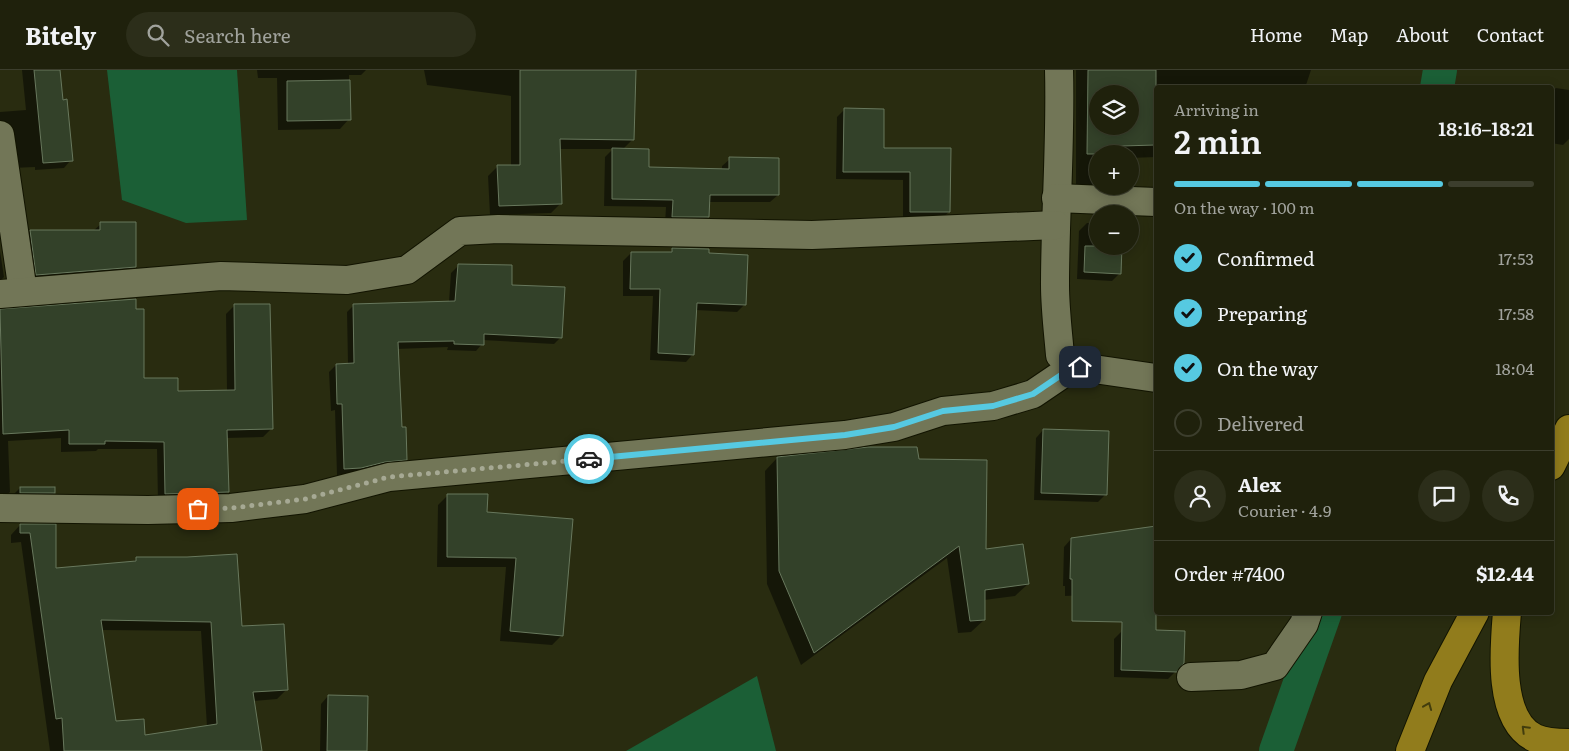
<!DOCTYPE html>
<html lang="en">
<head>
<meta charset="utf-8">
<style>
  body { margin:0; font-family:Literata,serif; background:#2c2e1a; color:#f1f3f6; height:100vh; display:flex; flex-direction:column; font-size:19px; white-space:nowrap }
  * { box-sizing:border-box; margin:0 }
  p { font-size:16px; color:#a1a39d }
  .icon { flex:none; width:28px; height:28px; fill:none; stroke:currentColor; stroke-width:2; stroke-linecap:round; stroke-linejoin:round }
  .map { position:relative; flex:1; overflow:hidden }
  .panel { position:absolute; left:1154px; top:15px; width:400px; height:530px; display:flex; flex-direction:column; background:#1f210c; border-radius:5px; box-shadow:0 2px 12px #0003,0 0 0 1px #3c3e2d }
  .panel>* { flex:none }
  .tools { position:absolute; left:1089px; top:15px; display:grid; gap:10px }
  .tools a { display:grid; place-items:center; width:50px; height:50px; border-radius:50%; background:#1f210c; box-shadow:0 2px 12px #0003,0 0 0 1px #3c3e2d; font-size:25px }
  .pin { position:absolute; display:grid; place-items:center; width:42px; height:42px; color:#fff; margin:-21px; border-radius:10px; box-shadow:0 2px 8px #0006 }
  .courier { position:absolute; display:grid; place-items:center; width:50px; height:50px; margin:-25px; border:4px solid #56c9e1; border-radius:50%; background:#fff; color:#222; box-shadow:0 1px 6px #0007 }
  .summary em { font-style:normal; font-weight:600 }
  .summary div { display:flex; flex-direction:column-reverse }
  .summary { display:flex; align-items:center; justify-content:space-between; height:85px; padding:0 20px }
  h1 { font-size:32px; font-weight:600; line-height:38px }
  .bar { display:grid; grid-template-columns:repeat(4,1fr); gap:8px 5px; align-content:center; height:60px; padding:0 20px }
  .bar i { height:6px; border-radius:4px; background:#3c3e2d }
  .bar .selected { background:#56c9e1 }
  .bar p { grid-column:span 4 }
  .line { display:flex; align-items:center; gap:12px; padding:0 20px; border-top:1px solid #3c3e2d }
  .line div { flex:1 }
  .round { display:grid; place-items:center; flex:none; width:52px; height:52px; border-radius:26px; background:#2c2e1a }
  ol { padding:0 20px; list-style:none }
  li { display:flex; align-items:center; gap:15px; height:55px }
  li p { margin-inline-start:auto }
  li .icon { padding:5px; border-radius:50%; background:#56c9e1; color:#111; stroke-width:4 }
  li:last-child { color:#a1a39d }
  li i { width:28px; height:28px; border:2px solid #3c3e2d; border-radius:50% }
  header { display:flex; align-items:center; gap:30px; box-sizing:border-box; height:70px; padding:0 25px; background:#1f210c; border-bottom:1px solid #3c3e2d }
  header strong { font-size:24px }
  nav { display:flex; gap:28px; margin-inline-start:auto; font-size:18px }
  .search { width:350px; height:45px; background:#2c2e1a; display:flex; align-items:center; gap:12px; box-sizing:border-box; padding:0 18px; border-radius:28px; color:#a1a39d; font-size:19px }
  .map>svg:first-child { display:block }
  .water { fill:#1b5f36 }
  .shadow { fill:#0007; fill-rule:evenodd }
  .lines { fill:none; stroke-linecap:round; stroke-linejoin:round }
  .canal { stroke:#1b5f36; stroke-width:34 }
  .building { fill:#334129; stroke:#68785d; fill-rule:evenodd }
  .minor-casing { stroke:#121400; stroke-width:30 }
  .trunk-casing { stroke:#121400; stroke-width:30 }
  .minor { stroke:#727657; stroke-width:28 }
  .trunk { stroke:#917c1c; stroke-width:28 }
  .oneway { stroke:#423d0d }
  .done { stroke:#a6a994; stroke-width:5; stroke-dasharray:0 9 }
  .route { stroke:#56c9e1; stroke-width:6 }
</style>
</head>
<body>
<header>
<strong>Bitely</strong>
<div class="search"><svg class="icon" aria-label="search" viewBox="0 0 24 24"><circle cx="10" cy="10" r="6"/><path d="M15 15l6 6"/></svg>Search here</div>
<nav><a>Home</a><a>Map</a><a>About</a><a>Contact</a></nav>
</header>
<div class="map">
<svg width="1569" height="681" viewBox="0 0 1569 681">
  <rect width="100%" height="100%" fill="#292c10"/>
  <!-- water -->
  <g class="water">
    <polygon points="107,0 237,0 247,150 186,153 122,130"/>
    <polygon points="757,606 776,681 626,681"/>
  </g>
  <!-- shadow -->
  <g class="shadow">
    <polygon points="22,0 59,0 62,31 71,90 64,98 35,100 35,97 12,98 0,59 0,42 26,40"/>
    <polygon points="257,0 366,0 361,5 349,5 349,49 340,59 278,60 277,8 258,8"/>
    <polygon points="424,0 635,0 633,69 622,80 648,99 722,100 722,96 730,89 778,125 770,132 708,132 708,147 700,155 665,154 666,137 604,136 605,87 613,79 559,79 561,133 551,143 490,145 488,106 498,96 511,96 511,26 427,15"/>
    <path d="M 1076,0 L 1311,0 L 1305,18 L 1156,18 L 1156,87 L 1130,88 L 1130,84 L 1098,84 L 1098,116 L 1110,116 L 1108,119 L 1076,120 ZM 1098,24 L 1130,24 L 1130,56 L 1098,56 Z"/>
    <polygon points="1556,18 1569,20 1569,69 1563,75 1551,73 1551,22"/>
    <polygon points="845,39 883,79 950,80 949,142 941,149 903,149 903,110 836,109 837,47"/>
    <polygon points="1087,153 1098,154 1098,176 1120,203 1112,211 1077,209 1079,161"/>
    <polygon points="101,154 135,197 127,204 29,212 23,169 30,161 93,161"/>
    <polygon points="673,179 708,184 744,235 737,242 695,240 693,284 686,292 650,290 653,226 623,226 623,191 631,183 669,183"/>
    <polygon points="0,181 4,207 0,211"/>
    <polygon points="458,196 510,216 561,267 554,274 482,270 482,274 476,281 447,280 448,277 397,279 401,358 406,389 399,396 353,404 337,405 335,340 331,341 329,302 336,295 348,294 347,242 354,235 449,232 451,203"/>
    <polygon points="135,230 143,309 177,323 227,321 226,244 234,236 272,358 263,367 226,368 228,422 220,430 158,432 157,379 98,379 96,381 61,382 61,368 8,371 10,422 0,430 0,240"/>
    <polygon points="1043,360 1106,424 1098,432 1034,430 1036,368"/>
    <polygon points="777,388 918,390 984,481 1028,514 1015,526 984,530 984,550 971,562 958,563 947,488 801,595 767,514 765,401"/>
    <polygon points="20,418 54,423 47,430 12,426"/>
    <polygon points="448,425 486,443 572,450 562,565 552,575 500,571 506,497 437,497 438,435"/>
    <path d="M 20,455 L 55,456 L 55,499 L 132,493 L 137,488 L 241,557 L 287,619 L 277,629 L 253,631 L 260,681 L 50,681 L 21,472 L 11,473 L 11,465 ZM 101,560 L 201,561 L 207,657 L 144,666 L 115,653 Z"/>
    <polygon points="1156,457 1156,522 1065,526 1065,516 1063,516 1064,477 1071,469"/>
    <polygon points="1122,561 1176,601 1168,609 1114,607 1114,569"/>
    <polygon points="328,626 366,681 320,681 321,634"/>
  </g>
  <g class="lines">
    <!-- canal -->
    <g class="canal">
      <polyline points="1437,18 1440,0"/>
      <polyline points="1276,681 1325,542"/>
    </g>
  </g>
  <!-- building -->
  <g class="building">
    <polygon points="34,0 60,0 63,30 67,29 73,91 43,93"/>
    <polygon points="520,0 636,0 634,70 560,69 562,134 499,136 497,95 520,95"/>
    <path d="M 1088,0 L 1156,0 L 1156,75 L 1121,76 L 1121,84 L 1087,84 ZM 1098,24 L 1130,24 L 1130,56 L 1098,56 Z"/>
    <polygon points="350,10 351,50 287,51 287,11"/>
    <polygon points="844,38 884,39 884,78 951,78 950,142 910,142 910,102 843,102"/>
    <polygon points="612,78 649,79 649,97 729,99 729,87 779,88 779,125 710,125 709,147 672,147 673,130 612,129"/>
    <polygon points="100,152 136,152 136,197 36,205 30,160 100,160"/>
    <polygon points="1085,176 1122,176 1121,204 1084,202"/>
    <polygon points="672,178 709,179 709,183 748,185 746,235 697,233 694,285 658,283 660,219 630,219 631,182 672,182"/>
    <polygon points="458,194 512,195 512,215 565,217 562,268 484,264 484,275 454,274 454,271 398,272 402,357 406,357 407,390 385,392 361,398 344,399 342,334 337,334 336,294 354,293 353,234 455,231"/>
    <polygon points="136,229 136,239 144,239 144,308 178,308 178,321 235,320 234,234 270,234 273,359 227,360 229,422 165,424 164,372 105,371 105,374 69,374 69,360 3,364 0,239"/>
    <polygon points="1043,359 1109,361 1107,425 1041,423"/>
    <polygon points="868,377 917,377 919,389 987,390 986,479 1023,474 1029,514 985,520 985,550 970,551 959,476 814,583 779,501 777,387"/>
    <rect x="20" y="417" width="35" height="6"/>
    <polygon points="447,424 488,424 487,442 573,449 563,566 510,561 516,488 447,487"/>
    <path d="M 20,454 L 56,454 L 56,498 L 136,491 L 136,487 L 187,487 L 237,484 L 242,556 L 284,554 L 288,620 L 253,622 L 262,681 L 64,681 L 62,648 L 56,649 L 30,463 L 20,463 ZM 101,550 L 211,552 L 217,654 L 145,665 L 144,649 L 116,651 Z"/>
    <polygon points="1156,456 1156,560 1185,561 1184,593 1177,602 1121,600 1122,552 1072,551 1072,509 1070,509 1071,468"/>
    <polygon points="328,625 368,626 367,681 327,681"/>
  </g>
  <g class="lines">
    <defs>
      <g id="minor">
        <path d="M 1059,0 C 1061,72 1055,144 1055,215 C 1055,238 1058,262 1060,285 L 1080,297 L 1156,308"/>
        <polyline points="0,65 23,222"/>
        <polyline points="1056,128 1156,132"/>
        <polyline points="0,224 221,206 347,210 407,200 460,161 498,159 812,165 1056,155"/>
        <polyline points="0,438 148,440 231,438 305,429 389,407 845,365 894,357 943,341 993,336 1033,324 1064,303 1080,297"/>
        <polyline points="1191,607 1241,605 1275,596 1304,554 1308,542"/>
      </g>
      <g id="trunk">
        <polyline points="1551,396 1569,359"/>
        <path d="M 1507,542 C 1504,577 1497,650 1535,668 C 1545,673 1558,673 1569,673"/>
        <polyline points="1410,681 1438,611 1475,542"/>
      </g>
    </defs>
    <!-- minor casing -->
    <use href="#minor" class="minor-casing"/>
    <!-- trunk casing -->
    <use href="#trunk" class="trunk-casing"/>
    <!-- minor -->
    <use href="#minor" class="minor"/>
    <!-- trunk -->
    <use href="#trunk" class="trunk"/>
  </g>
  <!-- one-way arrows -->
  <defs><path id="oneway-chevron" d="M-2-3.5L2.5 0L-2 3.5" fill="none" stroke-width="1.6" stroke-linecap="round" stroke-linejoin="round" transform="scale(1.25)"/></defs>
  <g class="oneway">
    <use href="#oneway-chevron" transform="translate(1428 636) rotate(-68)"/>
    <use href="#oneway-chevron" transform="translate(1525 659) rotate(-135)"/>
  </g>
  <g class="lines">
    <!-- done -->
    <polyline class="done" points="198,439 232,438 305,429 389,407 589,389"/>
    <!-- route -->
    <polyline class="route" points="589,389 845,365 894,357 943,341 993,336 1033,324 1064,303 1080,297"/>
  </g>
</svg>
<div class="tools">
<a><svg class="icon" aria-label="layers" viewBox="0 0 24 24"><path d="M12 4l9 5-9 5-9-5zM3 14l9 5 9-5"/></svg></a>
<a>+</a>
<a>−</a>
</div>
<div class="pin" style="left:198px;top:439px;background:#ea580c"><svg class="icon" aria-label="bag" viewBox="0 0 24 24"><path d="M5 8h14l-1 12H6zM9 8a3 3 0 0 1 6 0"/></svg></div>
<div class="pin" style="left:1080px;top:297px;background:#1f2937"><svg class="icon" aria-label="home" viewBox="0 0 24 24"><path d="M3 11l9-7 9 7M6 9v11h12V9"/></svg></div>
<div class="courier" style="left:589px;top:389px"><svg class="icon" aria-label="car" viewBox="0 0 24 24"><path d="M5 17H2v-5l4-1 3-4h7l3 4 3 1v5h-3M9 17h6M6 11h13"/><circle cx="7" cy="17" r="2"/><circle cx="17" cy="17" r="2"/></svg></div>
<section class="panel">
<div class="summary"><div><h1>2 min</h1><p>Arriving in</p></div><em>18:16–18:21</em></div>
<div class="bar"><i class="selected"></i><i class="selected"></i><i class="selected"></i><i></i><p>On the way · 100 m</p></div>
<ol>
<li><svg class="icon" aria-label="check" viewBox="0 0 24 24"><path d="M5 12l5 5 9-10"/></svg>Confirmed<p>17:53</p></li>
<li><svg class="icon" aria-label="check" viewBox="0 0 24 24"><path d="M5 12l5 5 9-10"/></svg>Preparing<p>17:58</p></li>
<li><svg class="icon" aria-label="check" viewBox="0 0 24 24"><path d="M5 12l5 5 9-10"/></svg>On the way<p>18:04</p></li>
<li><i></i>Delivered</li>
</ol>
<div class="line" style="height:90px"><a class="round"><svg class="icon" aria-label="person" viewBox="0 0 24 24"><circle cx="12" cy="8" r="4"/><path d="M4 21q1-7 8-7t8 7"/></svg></a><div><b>Alex</b><p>Courier · 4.9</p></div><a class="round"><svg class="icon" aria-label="chat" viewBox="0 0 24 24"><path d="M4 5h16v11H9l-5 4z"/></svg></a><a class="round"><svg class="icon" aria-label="phone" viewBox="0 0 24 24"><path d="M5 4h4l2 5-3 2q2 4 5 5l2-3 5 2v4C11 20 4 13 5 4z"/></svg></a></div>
<div class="line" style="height:65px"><div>Order #7400</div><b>$12.44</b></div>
</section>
</div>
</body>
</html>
